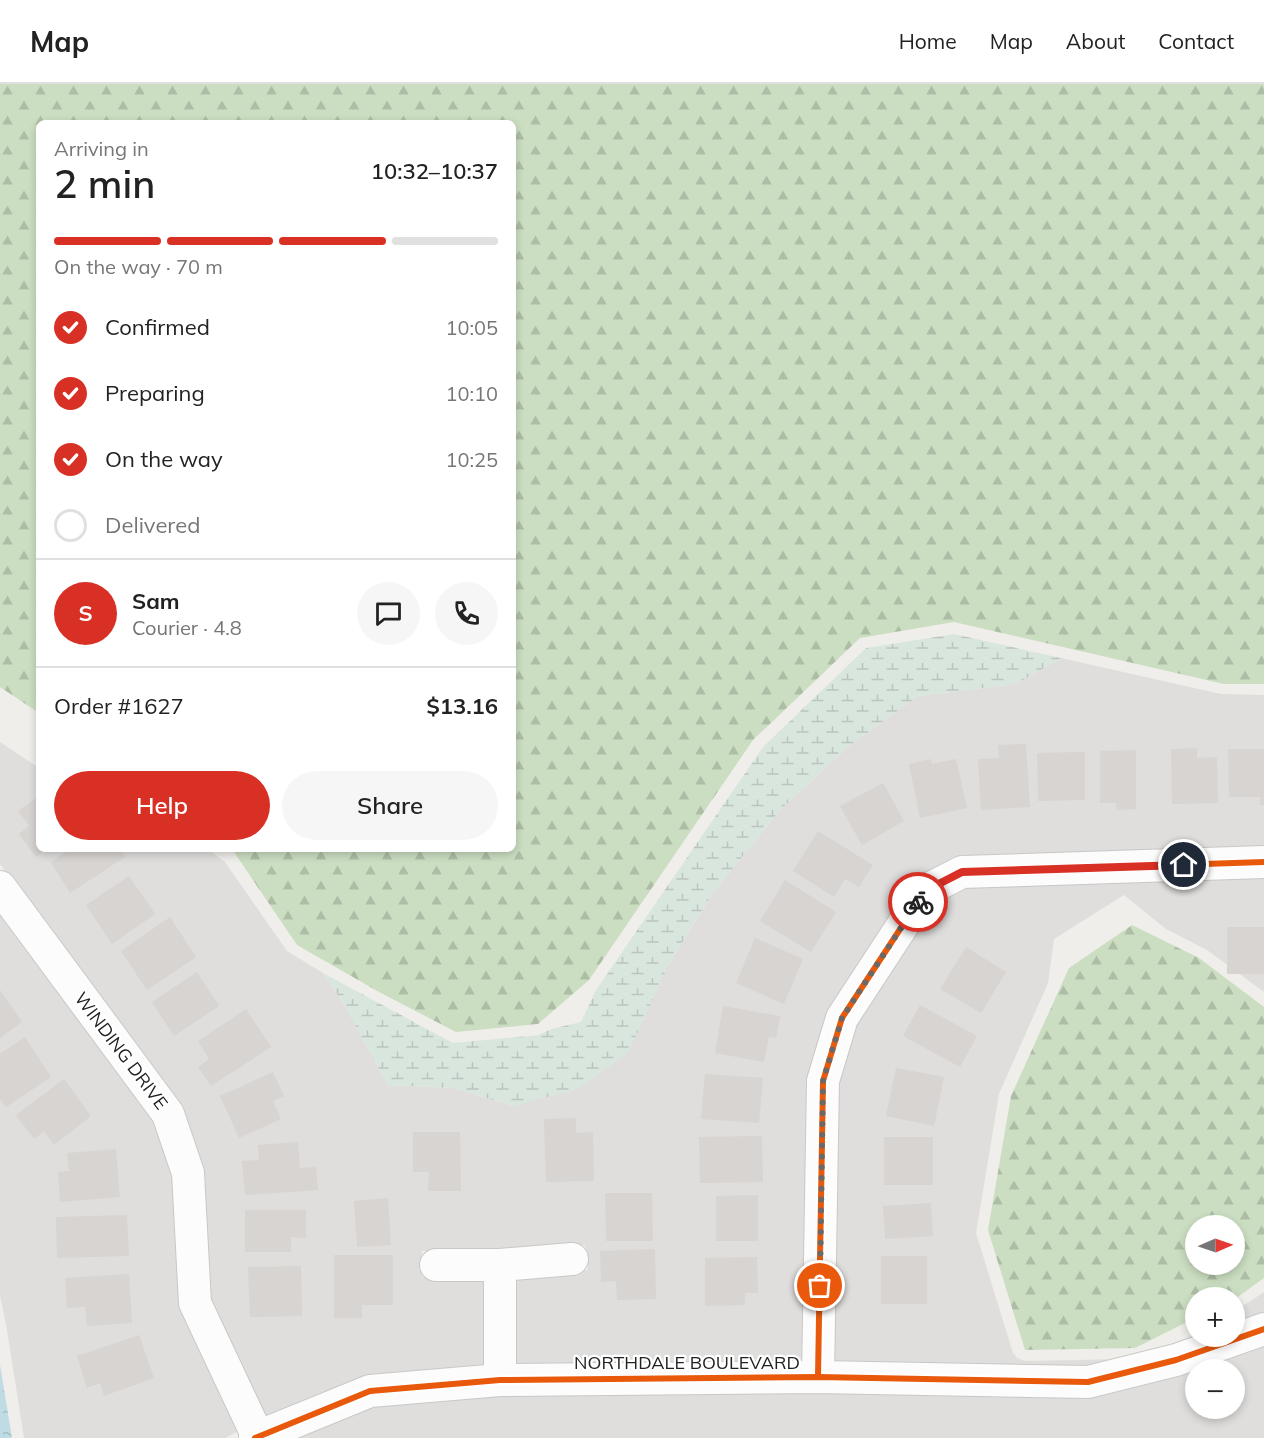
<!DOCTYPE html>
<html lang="en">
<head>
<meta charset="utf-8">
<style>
  body { margin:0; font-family:Mulish,sans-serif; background:#f6f6f6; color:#222; height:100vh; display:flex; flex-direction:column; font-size:22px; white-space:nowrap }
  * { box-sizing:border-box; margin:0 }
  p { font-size:20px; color:#767676 }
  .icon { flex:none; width:33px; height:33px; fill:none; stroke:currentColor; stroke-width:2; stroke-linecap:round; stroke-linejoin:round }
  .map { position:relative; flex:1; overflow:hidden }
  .side { position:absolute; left:36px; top:36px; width:480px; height:732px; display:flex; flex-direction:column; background:#fff; border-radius:9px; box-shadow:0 3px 9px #0003 }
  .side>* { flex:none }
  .needle { width:39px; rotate:88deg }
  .buttons { position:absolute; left:1185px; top:1131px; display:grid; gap:12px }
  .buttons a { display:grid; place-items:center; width:60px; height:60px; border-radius:50%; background:#fff; box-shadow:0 3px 9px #0003; font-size:30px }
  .pin { position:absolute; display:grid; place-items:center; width:51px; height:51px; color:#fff; margin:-26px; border:3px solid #fff; border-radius:50%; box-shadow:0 2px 6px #0007 }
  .courier { position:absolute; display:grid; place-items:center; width:60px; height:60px; margin:-30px; border:4px solid #d93025; border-radius:50%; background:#fff; color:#222; box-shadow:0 2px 8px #0007 }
  .summary em { font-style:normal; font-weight:600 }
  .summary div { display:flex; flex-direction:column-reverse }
  .summary { display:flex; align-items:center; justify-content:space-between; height:102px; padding:0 18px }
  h1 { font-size:39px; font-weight:600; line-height:45px }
  .bar { display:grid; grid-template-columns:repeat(4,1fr); gap:9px 6px; align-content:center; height:72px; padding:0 18px }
  .bar i { height:8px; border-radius:4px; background:#e0e0e0 }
  .bar .selected { background:#d93025 }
  .bar p { grid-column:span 4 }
  .line { display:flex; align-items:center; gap:15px; padding:0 18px; border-top:2px solid #e0e0e0 }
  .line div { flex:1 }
  .round { display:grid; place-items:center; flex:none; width:63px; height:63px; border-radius:32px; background:#f6f6f6 }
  ol { padding:0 18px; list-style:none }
  li { display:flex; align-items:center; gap:18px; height:66px }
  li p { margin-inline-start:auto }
  li .icon { padding:6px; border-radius:50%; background:#d93025; color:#fff; stroke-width:4 }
  li:last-child { color:#767676 }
  li i { width:33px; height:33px; border:3px solid #e0e0e0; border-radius:50% }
  .cta { display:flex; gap:12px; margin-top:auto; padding:12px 18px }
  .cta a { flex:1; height:69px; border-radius:36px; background:#d93025; color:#fff; font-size:24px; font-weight:600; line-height:69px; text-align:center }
  .cta a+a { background:#f6f6f6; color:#222 }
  header { display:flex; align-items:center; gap:36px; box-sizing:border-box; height:84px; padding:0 30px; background:#fff; border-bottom:2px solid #e0e0e0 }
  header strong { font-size:28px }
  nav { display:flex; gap:33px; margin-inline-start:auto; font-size:21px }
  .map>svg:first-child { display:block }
  .residential { fill:#dfdedc; fill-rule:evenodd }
  .forest { fill:url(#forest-firs); fill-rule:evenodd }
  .wetland { fill:url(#wetland-marsh) }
  .water { fill:url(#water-ripples) }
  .building { fill:#d7d4d2 }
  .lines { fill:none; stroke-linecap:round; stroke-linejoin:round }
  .minor-casing { stroke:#c9c8c7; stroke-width:34 }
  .minor { stroke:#fdfcfc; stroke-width:32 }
  .cycleway-casing { stroke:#fff; stroke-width:10 }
  .cycleway { stroke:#e8590c; stroke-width:6 }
  .done { stroke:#6a6968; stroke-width:6; stroke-dasharray:0 10.8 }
  .route { stroke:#d93025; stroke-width:8 }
  .labels { text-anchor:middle; stroke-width:4.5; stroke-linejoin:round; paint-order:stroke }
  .street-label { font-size:18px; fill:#222; stroke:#fff }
</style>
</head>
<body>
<header>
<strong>Map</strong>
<nav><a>Home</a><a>Map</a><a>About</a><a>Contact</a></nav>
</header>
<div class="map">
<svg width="1264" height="1354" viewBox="0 0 1264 1354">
  <defs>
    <pattern id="forest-firs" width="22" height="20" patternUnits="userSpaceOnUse" patternTransform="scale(1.5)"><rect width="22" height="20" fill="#cbdec1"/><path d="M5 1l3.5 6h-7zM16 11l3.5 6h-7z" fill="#aebea6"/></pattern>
    <pattern id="wetland-marsh" width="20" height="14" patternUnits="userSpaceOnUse" patternTransform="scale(1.5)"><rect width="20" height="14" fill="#d9e6de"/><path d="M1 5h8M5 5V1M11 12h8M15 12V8" fill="none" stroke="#bac5be"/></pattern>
    <pattern id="water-ripples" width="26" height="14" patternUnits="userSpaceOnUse" patternTransform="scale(1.5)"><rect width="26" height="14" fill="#bfdbe3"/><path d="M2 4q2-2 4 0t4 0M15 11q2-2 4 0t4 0" fill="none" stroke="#a4bcc2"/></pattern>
  </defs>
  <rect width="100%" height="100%" fill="#f0eeeb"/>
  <!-- residential -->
  <g class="residential">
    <polygon points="1061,574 1221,610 1264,611 1264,765 962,774 828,930 804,1280 515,1283 515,1193 588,1186 585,1161 499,1168 422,1167 422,1193 485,1194 485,1284 265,1335 209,1216 181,1023 0,780 0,658 39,684 39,765 208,765 225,778 287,867 323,889 345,922 388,1001 453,1004 513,1022 669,880 712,810 780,726 849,662 918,612 1016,600"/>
    <polygon points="1264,791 1264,908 1207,866 1166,845 1124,811 1054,855 1048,899 999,1010 976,1149 1013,1269 1017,1274 1025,1277 1125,1275 1087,1285 833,1280 838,998 856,939 936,817 966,801"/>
    <polygon points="0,827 155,1036 174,1091 239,1347 225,1354 24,1354 6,1240 0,1212"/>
    <polygon points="1264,1208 1264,1231 1235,1241 1235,1227"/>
    <path d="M 1264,1259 L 1264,1354 L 289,1354 L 373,1320 L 501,1309 L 818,1306 L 1092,1311 ZM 1196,1286 L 1234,1286 L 1234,1324 L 1196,1324 Z"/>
  </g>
  <!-- forest -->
  <g class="forest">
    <polygon points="0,0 1264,0 1264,600 1224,600 954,538 860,554 753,656 589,896 538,940 456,948 379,908 297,861 232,765 513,765 513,39 39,39 39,629 0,603"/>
    <path d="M 1132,841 L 1199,874 L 1264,923 L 1264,1194 L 1235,1215 L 1196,1214 L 1195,1234 L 1135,1264 L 1025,1266 L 988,1146 L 1011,1012 L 1069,884 ZM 1196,1142 L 1234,1142 L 1234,1180 L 1196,1180 Z"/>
  </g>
  <!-- wetland -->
  <polygon class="wetland" points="954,550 1061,574 1016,600 918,612 849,662 780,726 712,810 669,880 628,969 578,1005 513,1022 453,1004 388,1001 345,922 323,889 453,959 539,951 551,945 581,938 596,906 763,663 866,564"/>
  <!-- water -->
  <polygon class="water" points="0,1281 12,1354 0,1354"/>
  <!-- building -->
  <g class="building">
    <polygon points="1026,660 1030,723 981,726 978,675 999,674 998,661"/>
    <polygon points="1197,664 1197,674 1217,673 1218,719 1172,720 1171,665"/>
    <polygon points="1228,665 1264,665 1264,721 1260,721 1260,713 1229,713"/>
    <polygon points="1136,666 1136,725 1117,726 1116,719 1100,719 1100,667"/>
    <polygon points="1085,668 1085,716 1038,717 1037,669"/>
    <polygon points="931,675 932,680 956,675 967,724 920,734 909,680"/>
    <polygon points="883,699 904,737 862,761 840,722"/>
    <polygon points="39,712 39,765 46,765 36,773 19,750 29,742 18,727"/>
    <polygon points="818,747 873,781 859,803 845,795 834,813 793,787"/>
    <polygon points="70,765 120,765 125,773 70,809 51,778"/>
    <polygon points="129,792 155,830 112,860 86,821"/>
    <polygon points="785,796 836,828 811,868 760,837"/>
    <polygon points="170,833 196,873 147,906 121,867"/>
    <rect x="1227" y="843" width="37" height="47"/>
    <polygon points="755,854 803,875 784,920 736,899"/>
    <polygon points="966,863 1006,888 981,929 940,905"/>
    <polygon points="197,888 219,922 174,952 152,918"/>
    <polygon points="0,906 22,938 0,954"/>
    <polygon points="920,921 977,952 960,983 903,952"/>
    <polygon points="723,922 780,932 776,954 769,953 764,978 715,969"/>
    <polygon points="246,925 271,963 211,1002 198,983 209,975 198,957"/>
    <polygon points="25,953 51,993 6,1023 0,1015 0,970"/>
    <polygon points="896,984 944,993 934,1042 886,1032"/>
    <polygon points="273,988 284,1012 273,1017 281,1035 239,1054 220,1012"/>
    <polygon points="705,990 763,994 759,1039 701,1035"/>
    <polygon points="64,995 91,1032 54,1061 44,1047 34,1055 16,1031"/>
    <polygon points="576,1034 576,1049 593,1048 594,1097 546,1098 544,1035"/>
    <polygon points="413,1048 460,1048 461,1107 428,1107 429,1088 413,1088"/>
    <polygon points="762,1052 763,1098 700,1099 699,1053"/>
    <rect x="884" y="1053" width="49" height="48"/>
    <polygon points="298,1058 300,1084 316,1083 318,1106 245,1111 242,1077 259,1076 258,1061"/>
    <polygon points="116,1065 120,1113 60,1118 58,1088 69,1087 67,1069"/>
    <polygon points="605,1109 652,1109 653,1157 606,1157"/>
    <polygon points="758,1111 758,1157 716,1157 716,1112"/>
    <polygon points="388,1114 391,1161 357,1163 354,1117"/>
    <polygon points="931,1119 933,1152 885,1155 883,1122"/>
    <polygon points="245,1126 306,1126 306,1154 291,1153 291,1168 245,1168"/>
    <polygon points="127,1131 129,1172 57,1174 56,1133"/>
    <polygon points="655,1165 656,1215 617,1216 616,1197 601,1198 600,1167"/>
    <polygon points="334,1171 393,1171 393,1221 362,1221 362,1234 334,1234"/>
    <rect x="881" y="1172" width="46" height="48"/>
    <polygon points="757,1173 758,1209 745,1209 745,1221 705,1222 705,1174"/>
    <polygon points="301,1182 302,1232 250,1233 248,1183"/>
    <polygon points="129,1190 132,1239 87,1242 85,1223 67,1224 65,1194"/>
    <polygon points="139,1251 154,1294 104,1312 100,1299 87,1304 77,1272"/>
  </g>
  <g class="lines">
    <defs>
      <g id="minor">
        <polyline points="0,803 168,1030 188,1089 195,1219 258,1353"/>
        <polyline points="436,1181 500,1181 572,1175"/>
        <polyline points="500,1181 500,1296"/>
        <polyline points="818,1293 823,997 842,934 925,807 962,788 1264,778"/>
        <polyline points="255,1354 370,1307 500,1296 818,1293 1088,1298 1176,1276 1264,1245"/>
      </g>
    </defs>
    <!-- minor casing -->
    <use href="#minor" class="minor-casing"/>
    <!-- minor -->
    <use href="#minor" class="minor"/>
    <defs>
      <g id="cycleway">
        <polyline points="818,1293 823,997 842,934 925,807 962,788 1264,778"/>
        <polyline points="255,1354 370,1307 500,1296 818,1293 1088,1298 1176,1276 1264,1245"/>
      </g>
    </defs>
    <!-- cycleway casing -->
    <use href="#cycleway" class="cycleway-casing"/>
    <!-- cycleway -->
    <use href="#cycleway" class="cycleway"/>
  </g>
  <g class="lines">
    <!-- done -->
    <polyline class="done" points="820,1202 823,997 842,934 918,818"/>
    <!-- route -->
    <polyline class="route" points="918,818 925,807 962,788 1184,781"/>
  </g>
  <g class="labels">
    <!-- street labels -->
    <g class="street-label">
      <text transform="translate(121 967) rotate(53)" y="6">WINDING DRIVE</text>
      <text x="687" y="1285">NORTHDALE BOULEVARD</text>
    </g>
  </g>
</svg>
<div class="buttons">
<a><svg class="needle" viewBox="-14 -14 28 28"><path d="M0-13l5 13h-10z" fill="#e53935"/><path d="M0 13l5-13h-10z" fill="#767676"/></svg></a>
<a>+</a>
<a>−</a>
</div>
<div class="pin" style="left:820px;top:1202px;background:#ea580c"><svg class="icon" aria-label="bag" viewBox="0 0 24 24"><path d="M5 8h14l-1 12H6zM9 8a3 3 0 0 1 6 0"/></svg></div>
<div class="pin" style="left:1184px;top:781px;background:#1f2937"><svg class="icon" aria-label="home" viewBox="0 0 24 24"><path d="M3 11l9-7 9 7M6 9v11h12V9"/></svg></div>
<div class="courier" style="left:918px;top:818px"><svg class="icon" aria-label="bike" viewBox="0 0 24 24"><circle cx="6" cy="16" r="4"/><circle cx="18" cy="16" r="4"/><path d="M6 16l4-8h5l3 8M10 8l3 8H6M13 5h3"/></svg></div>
<section class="side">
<div class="summary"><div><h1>2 min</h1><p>Arriving in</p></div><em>10:32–10:37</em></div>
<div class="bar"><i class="selected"></i><i class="selected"></i><i class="selected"></i><i></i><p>On the way · 70 m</p></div>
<ol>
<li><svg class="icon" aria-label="check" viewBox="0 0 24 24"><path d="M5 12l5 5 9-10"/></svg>Confirmed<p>10:05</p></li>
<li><svg class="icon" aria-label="check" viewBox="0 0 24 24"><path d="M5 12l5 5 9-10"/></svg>Preparing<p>10:10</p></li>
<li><svg class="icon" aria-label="check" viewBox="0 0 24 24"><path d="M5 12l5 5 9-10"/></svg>On the way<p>10:25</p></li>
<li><i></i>Delivered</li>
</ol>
<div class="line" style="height:108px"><b class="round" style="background:#d93025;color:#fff">S</b><div><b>Sam</b><p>Courier · 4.8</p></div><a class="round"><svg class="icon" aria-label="chat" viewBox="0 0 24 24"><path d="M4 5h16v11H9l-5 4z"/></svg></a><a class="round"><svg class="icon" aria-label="phone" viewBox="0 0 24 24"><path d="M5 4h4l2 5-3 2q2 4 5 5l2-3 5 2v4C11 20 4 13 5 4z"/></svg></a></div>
<div class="line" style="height:78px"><div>Order #1627</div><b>$13.16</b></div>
<div class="cta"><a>Help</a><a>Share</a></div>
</section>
</div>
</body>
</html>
